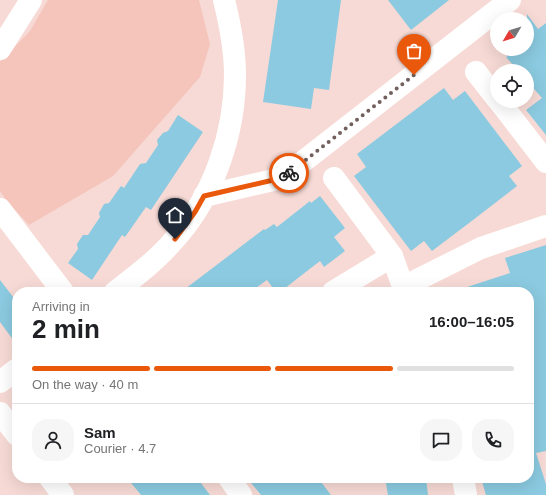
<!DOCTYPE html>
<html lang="en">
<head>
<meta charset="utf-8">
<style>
  body { margin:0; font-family:Helvetica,sans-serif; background:#f6f6f6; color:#202124; height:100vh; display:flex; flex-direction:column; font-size:15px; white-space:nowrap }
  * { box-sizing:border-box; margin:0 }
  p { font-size:13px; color:#757577 }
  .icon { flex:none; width:22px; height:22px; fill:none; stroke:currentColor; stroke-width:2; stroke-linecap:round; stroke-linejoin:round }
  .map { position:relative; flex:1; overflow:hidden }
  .details { position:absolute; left:12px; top:287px; width:522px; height:196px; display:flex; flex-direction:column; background:#fff; border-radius:16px; box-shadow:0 4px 16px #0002 }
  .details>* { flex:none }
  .needle { width:26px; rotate:232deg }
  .controls { position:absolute; left:490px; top:12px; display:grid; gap:8px }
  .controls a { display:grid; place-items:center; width:44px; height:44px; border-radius:50%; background:#fff; box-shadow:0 4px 16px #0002; font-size:20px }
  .pin { position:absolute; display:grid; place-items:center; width:34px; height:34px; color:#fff; margin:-41px -17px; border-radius:50% 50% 50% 0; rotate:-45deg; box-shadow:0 0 4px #0007 }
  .pin .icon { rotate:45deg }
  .courier { position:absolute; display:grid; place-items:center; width:40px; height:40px; margin:-20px; border:3px solid #ea580c; border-radius:50%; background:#fff; color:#222; box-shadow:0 1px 5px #0007 }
  .overview em { font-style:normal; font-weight:600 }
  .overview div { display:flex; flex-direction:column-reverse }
  .overview { display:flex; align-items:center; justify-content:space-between; height:68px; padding:0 20px }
  h1 { font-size:26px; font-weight:600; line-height:30px }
  .bar { display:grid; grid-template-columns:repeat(4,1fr); gap:6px 4px; align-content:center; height:48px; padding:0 20px }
  .bar i { height:5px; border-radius:3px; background:#e0e0e0 }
  .bar .on { background:#ea580c }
  .bar p { grid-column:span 4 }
  .line { display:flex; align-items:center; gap:10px; padding:0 20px; border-top:1px solid #e0e0e0 }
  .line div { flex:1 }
  .round { display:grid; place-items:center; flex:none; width:42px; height:42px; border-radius:16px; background:#f6f6f6 }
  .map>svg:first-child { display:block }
  .green { fill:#f5c4ba }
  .building { fill:#8bcae0 }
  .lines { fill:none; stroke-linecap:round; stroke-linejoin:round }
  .minor { stroke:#fff; stroke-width:22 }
  .done { stroke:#72605d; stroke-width:4; stroke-dasharray:0 7.2 }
  .route { stroke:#ea580c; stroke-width:5 }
</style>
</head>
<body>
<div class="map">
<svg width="546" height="495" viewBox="0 0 546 495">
  <rect width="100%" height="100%" fill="#f7dad5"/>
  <!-- green -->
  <polygon class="green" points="48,0 199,0 210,44 200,77 113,176 29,225 7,201 0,191 0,62 30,31"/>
  <!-- building -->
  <g class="building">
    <polygon points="278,0 341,0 329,90 314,88 311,109 263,102"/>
    <polygon points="388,0 449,0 411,30"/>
    <polygon points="527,14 538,29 546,23 546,135 526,110 542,98 527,81 527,71 518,71 506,57 508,56 503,49 527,49"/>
    <polygon points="444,88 453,100 465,91 522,166 509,176 517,186 473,220 432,251 424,241 411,251 354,176 366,167 357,154"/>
    <polygon points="178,115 203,132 151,210 146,207 125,237 122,235 92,280 68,263 78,249 77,244 83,235 88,235 100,217 99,213 104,204 109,203 121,186 124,188 140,164 146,163 158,145 157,140 163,133 168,131"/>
    <polygon points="320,196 345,228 334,237 345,251 324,267 320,261 280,292 276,292 267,280 250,292 181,292 264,229 265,230 274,224 277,227 310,201 311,203"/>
    <polygon points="546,245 546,451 536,453 546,484 546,495 486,495 481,478 529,478 529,292 461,292 461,289 510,273 505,258"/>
    <polygon points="0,280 17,302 17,345 0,322"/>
    <polygon points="127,478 197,478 210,495 141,495"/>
    <polygon points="247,478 318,478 331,495 261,495"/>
    <polygon points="385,478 426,478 428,495 388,495"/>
  </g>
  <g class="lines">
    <!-- minor -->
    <g class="minor">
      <polyline points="0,49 31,0"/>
      <polyline points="476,72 497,99"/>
      <polyline points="499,101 546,162"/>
      <polyline points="334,178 392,256 405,292"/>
      <polyline points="204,196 282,178 510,0"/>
      <polyline points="0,209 63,292"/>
      <polyline points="403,287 481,248 546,226"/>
      <path d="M 115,292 C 136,276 157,260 174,240 C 214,196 235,133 235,75 C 235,50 230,24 224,0"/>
      <polyline points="333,292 392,256"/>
      <polyline points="0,382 17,369"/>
      <polyline points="0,413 17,435"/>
      <polyline points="50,478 63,495"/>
      <polyline points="229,478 241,495"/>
      <polyline points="463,478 466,495"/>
    </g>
  </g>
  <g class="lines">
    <!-- done -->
    <polyline class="done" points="289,173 414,75"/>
    <!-- route -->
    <polyline class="route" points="175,239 195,212 204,196 282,178 289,173"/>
  </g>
</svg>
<div class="controls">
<a><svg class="needle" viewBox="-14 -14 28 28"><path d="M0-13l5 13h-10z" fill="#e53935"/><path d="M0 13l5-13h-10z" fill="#757577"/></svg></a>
<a><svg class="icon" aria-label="locate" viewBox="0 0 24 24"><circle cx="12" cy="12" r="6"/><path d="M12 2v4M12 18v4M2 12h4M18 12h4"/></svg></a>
</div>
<div class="pin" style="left:414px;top:75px;background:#ea580c"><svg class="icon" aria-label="bag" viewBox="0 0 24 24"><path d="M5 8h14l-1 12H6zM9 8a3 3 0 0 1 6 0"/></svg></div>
<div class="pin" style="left:175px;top:239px;background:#1f2937"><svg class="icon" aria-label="home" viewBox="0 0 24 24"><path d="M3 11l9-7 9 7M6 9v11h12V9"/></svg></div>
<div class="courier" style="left:289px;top:173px"><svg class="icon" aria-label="bike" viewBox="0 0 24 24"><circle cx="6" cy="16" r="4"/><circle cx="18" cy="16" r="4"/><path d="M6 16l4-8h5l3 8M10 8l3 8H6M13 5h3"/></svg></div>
<section class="details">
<div class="overview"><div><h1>2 min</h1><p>Arriving in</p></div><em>16:00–16:05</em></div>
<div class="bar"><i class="on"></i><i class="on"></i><i class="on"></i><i></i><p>On the way · 40 m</p></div>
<div class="line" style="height:72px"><a class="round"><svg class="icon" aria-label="person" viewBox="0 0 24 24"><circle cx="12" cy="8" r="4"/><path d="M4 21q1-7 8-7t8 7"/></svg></a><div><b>Sam</b><p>Courier · 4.7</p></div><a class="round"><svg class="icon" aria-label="chat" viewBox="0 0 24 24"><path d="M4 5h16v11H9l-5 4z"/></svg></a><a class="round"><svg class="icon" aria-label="phone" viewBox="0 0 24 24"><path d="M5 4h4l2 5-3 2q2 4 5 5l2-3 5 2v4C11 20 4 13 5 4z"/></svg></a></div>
</section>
</div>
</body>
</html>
